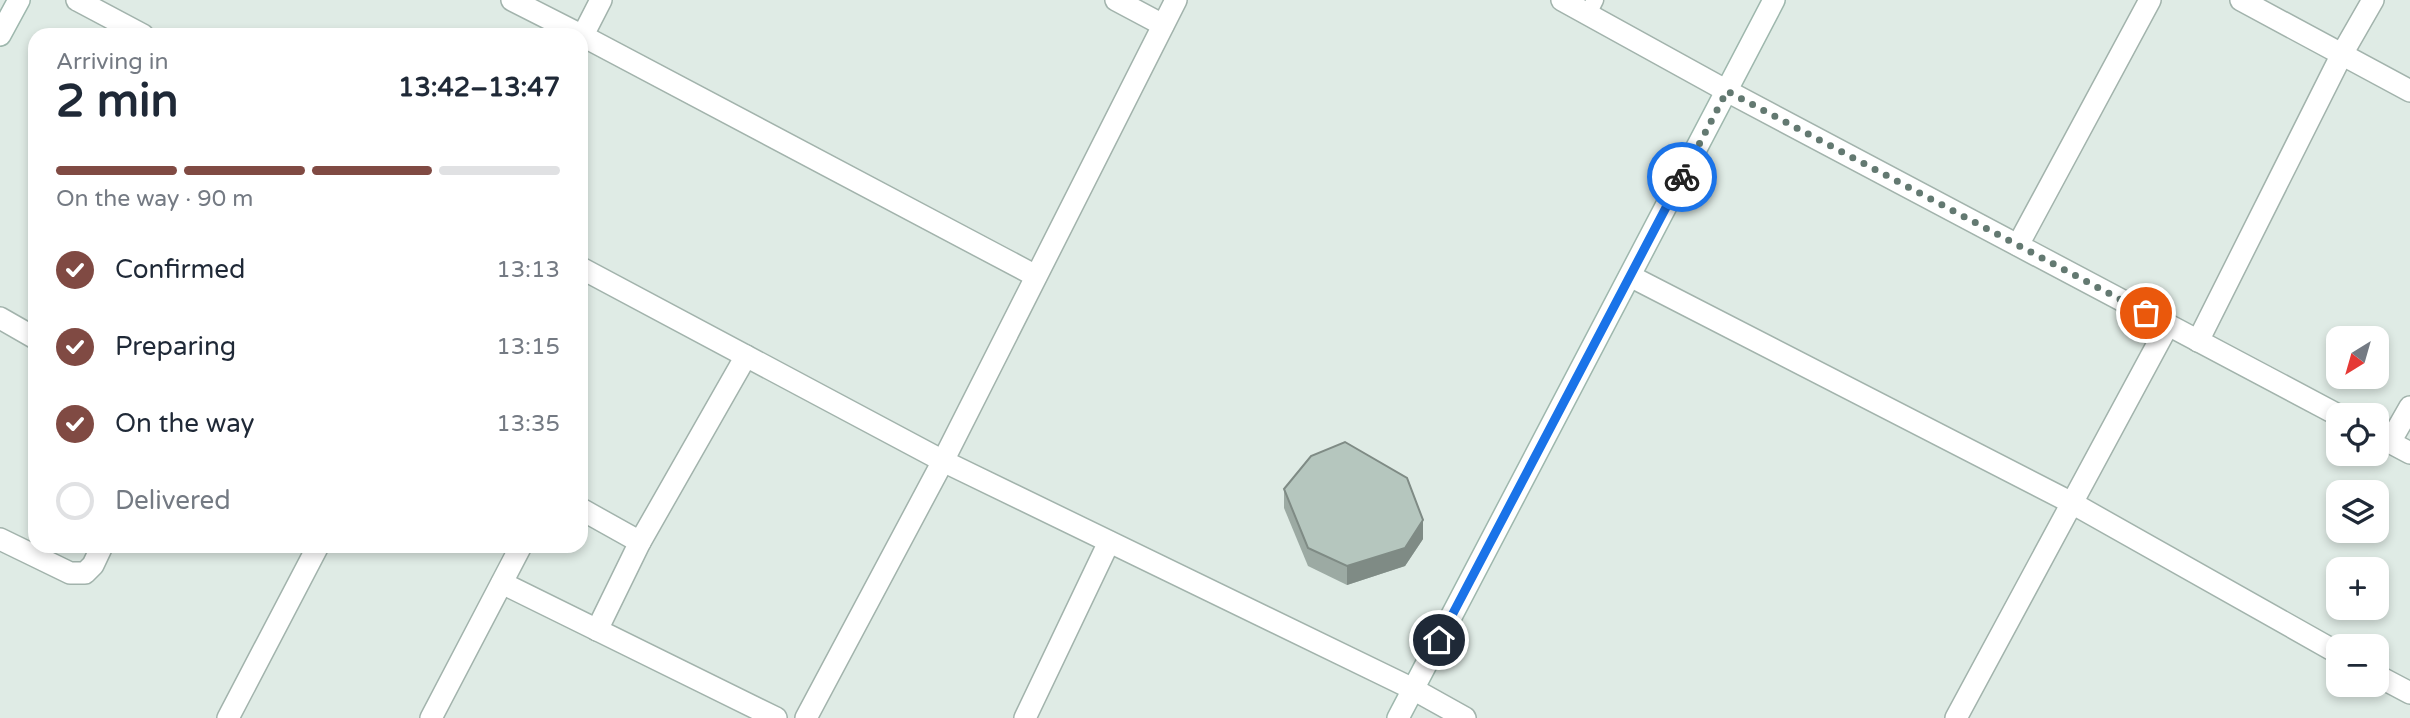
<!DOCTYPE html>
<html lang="en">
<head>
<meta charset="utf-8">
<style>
  body { margin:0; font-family:"Varela Round",sans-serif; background:#f2f2f3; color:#1f2937; height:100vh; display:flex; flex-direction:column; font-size:26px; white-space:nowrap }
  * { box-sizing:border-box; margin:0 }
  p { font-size:23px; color:#747a83 }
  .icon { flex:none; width:38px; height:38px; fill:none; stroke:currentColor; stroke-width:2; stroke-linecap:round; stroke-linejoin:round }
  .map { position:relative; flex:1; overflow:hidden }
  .side { position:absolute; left:28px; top:28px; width:560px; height:525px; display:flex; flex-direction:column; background:#fff; border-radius:21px; box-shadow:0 4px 10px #0003 }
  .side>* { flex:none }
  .needle { width:46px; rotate:217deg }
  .buttons { position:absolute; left:2326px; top:326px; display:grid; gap:14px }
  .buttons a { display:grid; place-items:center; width:63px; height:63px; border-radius:14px; background:#fff; box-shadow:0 4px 10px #0003; font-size:35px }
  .pin { position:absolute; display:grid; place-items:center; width:60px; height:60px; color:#fff; margin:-30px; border:4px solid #fff; border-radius:50%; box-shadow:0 2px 7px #0007 }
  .courier { position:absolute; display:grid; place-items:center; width:70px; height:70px; margin:-35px; border:5px solid #1a73e8; border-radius:50%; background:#fff; color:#222; box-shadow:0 2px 9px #0007 }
  .summary em { font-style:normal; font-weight:800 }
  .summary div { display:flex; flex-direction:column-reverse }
  .summary { display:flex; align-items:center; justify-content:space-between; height:119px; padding:0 28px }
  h1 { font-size:46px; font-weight:800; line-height:52px }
  .bar { display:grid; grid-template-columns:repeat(4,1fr); gap:10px 7px; align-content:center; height:84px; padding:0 28px }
  .bar i { height:9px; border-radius:5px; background:#e0e1e3 }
  .bar .active { background:#804a43 }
  .bar p { grid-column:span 4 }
  ol { padding:0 28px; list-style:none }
  li { display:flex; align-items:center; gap:21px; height:77px }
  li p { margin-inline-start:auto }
  li .icon { padding:7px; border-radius:50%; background:#804a43; color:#fff; stroke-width:4 }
  li:last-child { color:#747a83 }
  li i { width:38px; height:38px; border:4px solid #e0e1e3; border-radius:50% }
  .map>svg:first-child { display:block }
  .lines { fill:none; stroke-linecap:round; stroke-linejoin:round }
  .lane-casing { stroke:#a2b3ac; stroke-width:19 }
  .street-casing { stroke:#a2b3ac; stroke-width:24 }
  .secondary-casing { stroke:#9eb7ad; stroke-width:24 }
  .lane { stroke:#fff; stroke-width:16 }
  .street { stroke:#fff; stroke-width:21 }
  .secondary { stroke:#fff; stroke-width:21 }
  .wall { fill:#9caaa3 }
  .shaded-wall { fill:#7f8b85 }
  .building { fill:#b5c6be; stroke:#7f8b85; stroke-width:2 }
  .done { stroke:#637971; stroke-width:7; stroke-dasharray:0 12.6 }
  .route { stroke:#1a73e8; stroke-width:9 }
</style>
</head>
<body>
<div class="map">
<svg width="2410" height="718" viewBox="0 0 2410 718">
  <rect width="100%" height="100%" fill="#dfebe5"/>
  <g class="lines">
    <defs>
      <polyline id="lane" points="1588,14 1595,0"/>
      <g id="street">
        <polyline points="77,0 143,35"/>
        <polyline points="512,0 581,35"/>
        <polyline points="1116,0 1163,25"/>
        <polyline points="1562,0 1727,91 2338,415"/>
        <polyline points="2241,0 2410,91"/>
        <polyline points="581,35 1036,276"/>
        <polyline points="581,39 601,0"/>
        <polyline points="2018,245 2150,0"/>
        <polyline points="581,268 943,461 1413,689 1465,718"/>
        <polyline points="1630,276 2072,503 2338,653"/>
        <polyline points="0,318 35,338"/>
        <polyline points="2198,341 2342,54 2373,0"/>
        <polyline points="2376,435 2410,453"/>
        <polyline points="2390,442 2410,407"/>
        <polyline points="581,509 640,542"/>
        <polyline points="0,539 70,573 85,573 93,565 102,546"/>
        <polyline points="502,583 776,718"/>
        <polyline points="597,630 640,542 746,356"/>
        <polyline points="2376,675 2410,693"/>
        <polyline points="228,718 318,546"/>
        <polyline points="431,718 521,546"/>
        <polyline points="806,718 943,461 1176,0"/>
        <polyline points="1025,718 1109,542"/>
        <polyline points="1956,718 2168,325"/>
      </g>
      <g id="secondary">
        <polyline points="0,35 19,0"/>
        <polyline points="1398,718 1774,0"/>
      </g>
    </defs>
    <!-- lane casing -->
    <use href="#lane" class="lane-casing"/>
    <!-- street casing -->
    <use href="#street" class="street-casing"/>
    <!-- secondary casing -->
    <use href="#secondary" class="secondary-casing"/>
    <!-- lane -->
    <use href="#lane" class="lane"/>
    <!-- street -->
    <use href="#street" class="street"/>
    <!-- secondary -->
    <use href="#secondary" class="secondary"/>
  </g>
  <!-- wall -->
  <polygon class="wall" points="1284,489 1423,539 1405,566 1347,585 1308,566 1284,508"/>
  <!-- shaded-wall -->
  <polygon class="shaded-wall" points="1423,520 1423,539 1405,566 1347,585 1347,566"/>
  <!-- building -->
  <polygon class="building" points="1345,442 1407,478 1423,520 1405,548 1347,566 1308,548 1284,489 1311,456"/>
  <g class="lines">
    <!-- done -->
    <polyline class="done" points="1682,177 1727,91 2146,313"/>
    <!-- route -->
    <polyline class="route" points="1439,640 1682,177"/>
  </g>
</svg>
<div class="buttons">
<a><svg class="needle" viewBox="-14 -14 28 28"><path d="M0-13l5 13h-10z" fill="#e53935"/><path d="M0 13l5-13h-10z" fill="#747a83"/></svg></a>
<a><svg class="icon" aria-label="locate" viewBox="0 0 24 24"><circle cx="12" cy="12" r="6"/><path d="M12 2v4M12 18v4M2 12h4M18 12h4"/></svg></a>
<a><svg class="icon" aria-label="layers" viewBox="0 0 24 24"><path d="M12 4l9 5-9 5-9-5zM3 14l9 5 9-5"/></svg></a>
<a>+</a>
<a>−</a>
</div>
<div class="pin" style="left:2146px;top:313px;background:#ea580c"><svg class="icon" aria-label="bag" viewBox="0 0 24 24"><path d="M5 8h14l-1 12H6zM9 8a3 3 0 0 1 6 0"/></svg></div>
<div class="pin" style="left:1439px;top:640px;background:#1f2937"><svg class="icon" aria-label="home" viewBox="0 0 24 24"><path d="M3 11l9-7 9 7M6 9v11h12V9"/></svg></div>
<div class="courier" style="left:1682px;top:177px"><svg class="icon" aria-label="bike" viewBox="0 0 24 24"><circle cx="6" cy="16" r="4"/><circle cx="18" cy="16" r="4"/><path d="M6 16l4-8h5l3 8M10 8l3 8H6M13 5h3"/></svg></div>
<section class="side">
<div class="summary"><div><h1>2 min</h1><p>Arriving in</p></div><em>13:42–13:47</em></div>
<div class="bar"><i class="active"></i><i class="active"></i><i class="active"></i><i></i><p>On the way · 90 m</p></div>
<ol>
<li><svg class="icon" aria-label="check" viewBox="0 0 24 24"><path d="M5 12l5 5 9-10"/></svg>Confirmed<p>13:13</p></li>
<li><svg class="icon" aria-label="check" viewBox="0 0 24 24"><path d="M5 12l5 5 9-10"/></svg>Preparing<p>13:15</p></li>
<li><svg class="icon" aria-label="check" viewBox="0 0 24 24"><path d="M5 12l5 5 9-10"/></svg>On the way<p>13:35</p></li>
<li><i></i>Delivered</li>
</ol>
</section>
</div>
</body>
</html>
